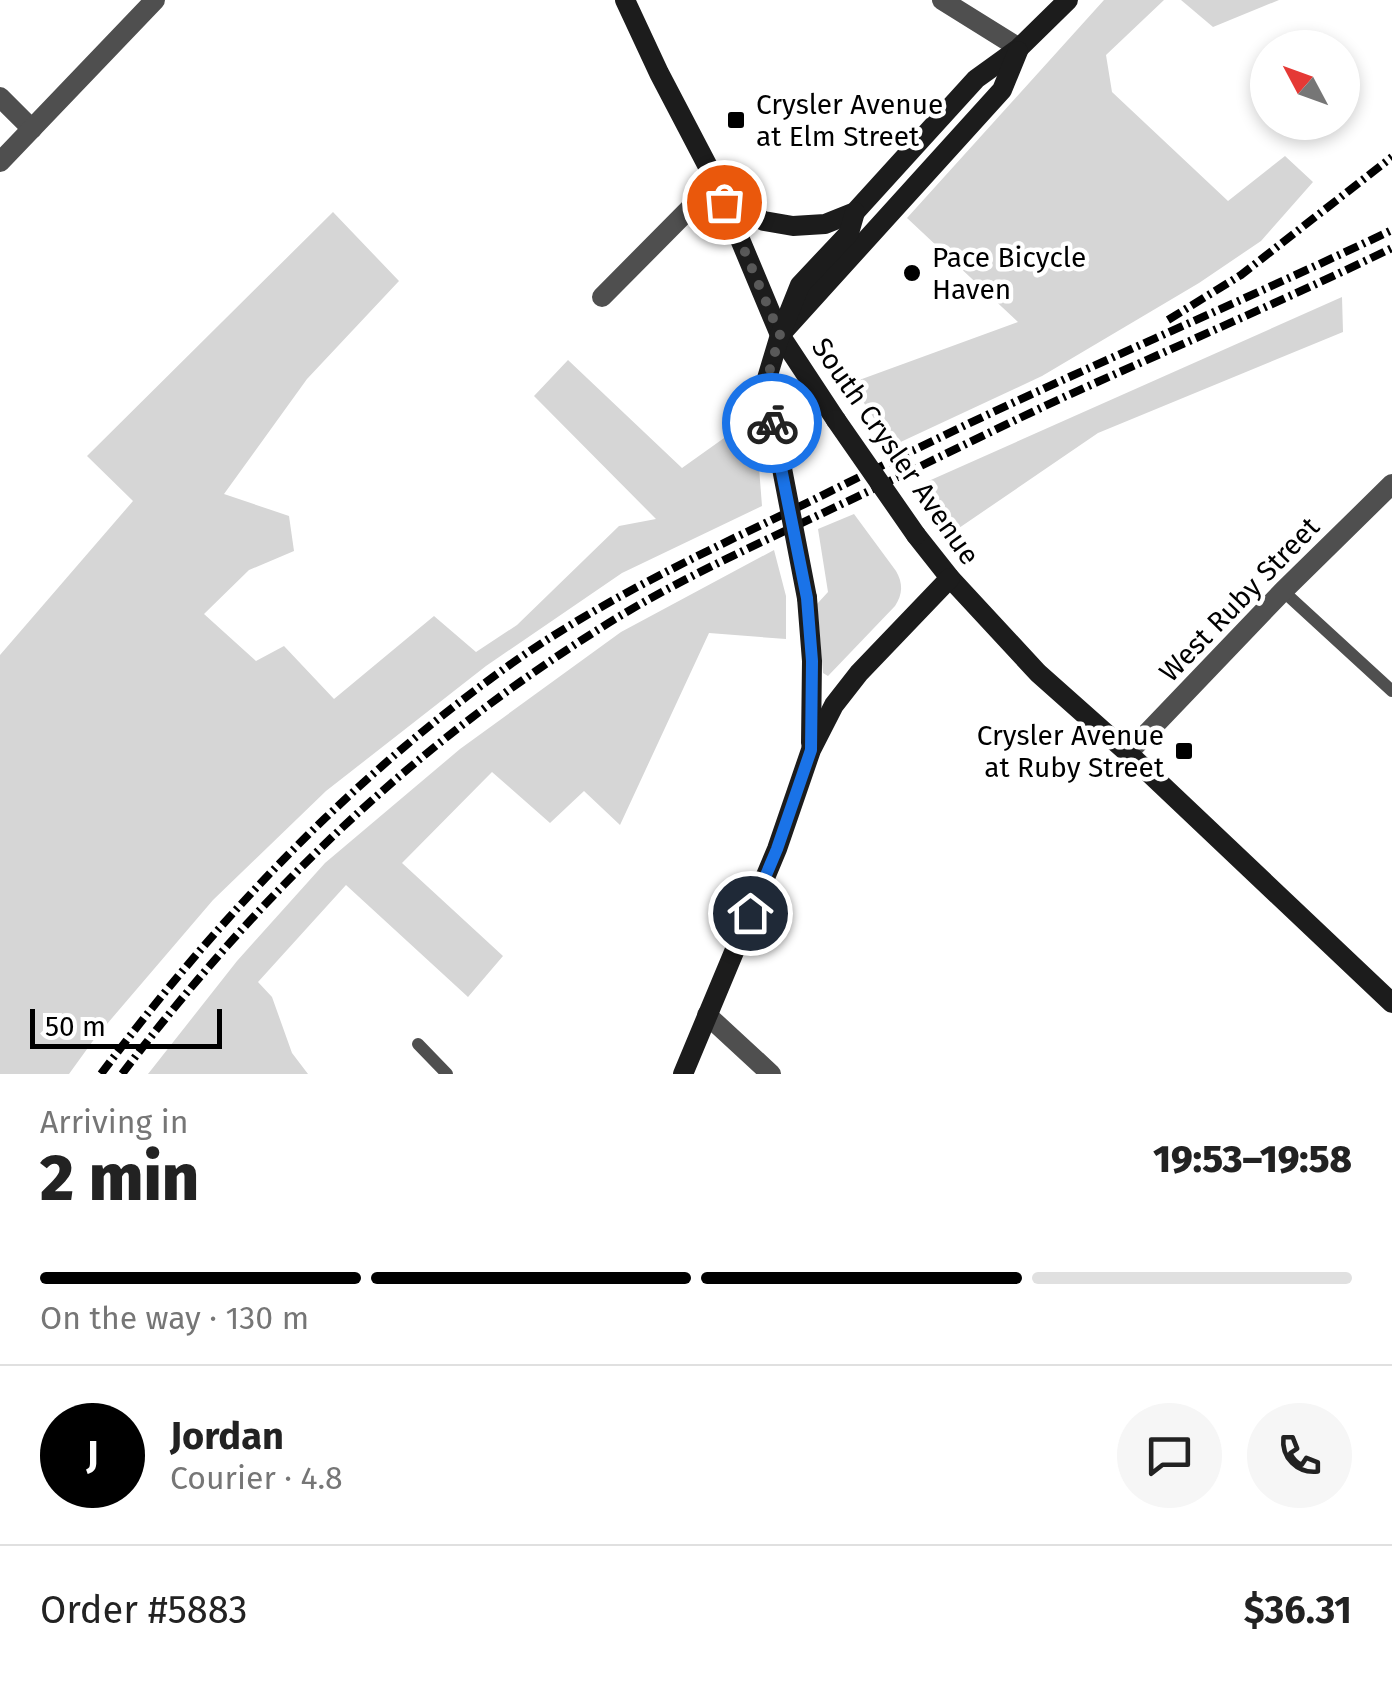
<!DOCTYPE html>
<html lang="en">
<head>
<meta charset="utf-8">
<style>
  body { margin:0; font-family:"Fira Sans",sans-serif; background:#f6f6f6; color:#222; height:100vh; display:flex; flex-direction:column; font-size:38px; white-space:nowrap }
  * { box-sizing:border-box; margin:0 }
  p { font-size:32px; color:#767676 }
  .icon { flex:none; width:55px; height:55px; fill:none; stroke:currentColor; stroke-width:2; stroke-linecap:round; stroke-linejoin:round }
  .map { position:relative; height:1074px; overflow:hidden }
  .panel { display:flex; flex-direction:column; background:#fff; flex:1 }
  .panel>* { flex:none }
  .needle { width:65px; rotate:311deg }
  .fabs { position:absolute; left:1250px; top:30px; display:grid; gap:20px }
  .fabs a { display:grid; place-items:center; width:110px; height:110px; border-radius:50%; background:#fff; box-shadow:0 5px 15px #0003; font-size:50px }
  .scale { position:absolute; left:30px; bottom:25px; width:192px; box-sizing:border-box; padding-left:10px; border:5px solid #000; border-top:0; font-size:28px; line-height:35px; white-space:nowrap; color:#000; -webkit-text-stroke:8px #fff; paint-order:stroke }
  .pin { position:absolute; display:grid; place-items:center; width:85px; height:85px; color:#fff; margin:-42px; border:5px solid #fff; border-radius:50%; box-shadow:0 2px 10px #0007 }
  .courier { position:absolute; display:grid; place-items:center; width:100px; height:100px; margin:-50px; border:8px solid #1a73e8; border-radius:50%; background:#fff; color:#222; box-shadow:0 2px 12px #0007 }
  .summary em { font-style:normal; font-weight:800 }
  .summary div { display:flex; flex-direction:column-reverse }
  .summary { display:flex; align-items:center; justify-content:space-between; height:170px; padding:0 40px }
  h1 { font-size:65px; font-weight:800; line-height:75px }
  .bar { display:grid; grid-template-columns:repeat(4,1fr); gap:15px 10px; align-content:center; height:120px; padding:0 40px }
  .bar i { height:12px; border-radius:8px; background:#e0e0e0 }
  .bar .active { background:#000 }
  .bar p { grid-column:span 4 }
  .line { display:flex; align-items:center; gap:25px; padding:0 40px; border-top:2px solid #e0e0e0 }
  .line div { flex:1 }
  .round { display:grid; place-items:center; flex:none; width:105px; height:105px; border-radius:52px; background:#f6f6f6 }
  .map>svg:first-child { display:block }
  .green { fill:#d6d6d6 }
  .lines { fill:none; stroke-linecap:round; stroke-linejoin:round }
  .lane { stroke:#4f4f4f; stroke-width:12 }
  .street { stroke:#4f4f4f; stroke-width:20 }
  .secondary { stroke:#1c1c1c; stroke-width:20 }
  .rail { stroke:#000; stroke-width:8; stroke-dasharray:15 5 2.5 5; stroke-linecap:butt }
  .secondary-bridge { stroke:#1c1c1c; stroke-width:20 }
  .done { stroke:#595959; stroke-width:10; stroke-dasharray:0 18 }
  .route { stroke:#1a73e8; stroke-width:12 }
  .poi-dot { fill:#000; stroke:#fff; stroke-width:4 }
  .labels { text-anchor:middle; stroke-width:9; stroke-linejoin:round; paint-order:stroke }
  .poi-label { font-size:28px; fill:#000; stroke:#fff; text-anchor:start }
  .street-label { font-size:28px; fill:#000; stroke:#fff }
</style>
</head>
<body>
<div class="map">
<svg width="1392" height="1074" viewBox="0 0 1392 1074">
  <rect width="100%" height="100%" fill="#fff"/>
  <!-- green -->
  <g class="green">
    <polygon points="1104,0 1164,0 1106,55 1112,92 1228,201 1285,156 1313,182 1261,241 1199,283 1042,376 892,446 851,383 1018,322 907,218"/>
    <polygon points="1181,0 1279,0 1213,27"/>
    <polygon points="333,212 399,281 307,379 224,494 289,516 294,551 249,570 204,614 256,661 284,646 334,699 434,616 476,652 517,625 619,526 656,519 534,396 568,360 682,468 755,416 762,506 622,573 486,666 326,791 213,900 95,1038 69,1074 0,1074 0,655 133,501 87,456"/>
    <polygon points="1342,297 1343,332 1098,433 959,528 924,483"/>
    <path d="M 854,514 L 896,571 C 903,583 903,594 895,606 L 828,676 L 823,673 L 817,604 L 828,592 L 818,529 Z"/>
    <polygon points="774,550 786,596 786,639 709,633 620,825 584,791 550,823 492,772 402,863 503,956 468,997 346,885 258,982 272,997 292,1053 308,1074 148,1074 237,961 325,863 460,749 621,632"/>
  </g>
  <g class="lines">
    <!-- lane -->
    <g class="lane">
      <polyline points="1283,591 1392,691"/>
      <polyline points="418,1044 447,1074"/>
    </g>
    <!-- street -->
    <g class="street">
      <polyline points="942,0 1019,48"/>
      <polyline points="0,97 32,129"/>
      <polyline points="0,162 155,0"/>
      <polyline points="602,297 716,182"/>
      <polyline points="1128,753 1283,591 1392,484"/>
      <polyline points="707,1015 771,1074"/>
    </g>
    <!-- secondary -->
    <g class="secondary">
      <polyline points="625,0 659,73 716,182 780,335 836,420"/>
      <polyline points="724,202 764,221 793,226 825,224 855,212 976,79 1019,48 1068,0"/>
      <polyline points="780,335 1002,90 1018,51"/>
      <polyline points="779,453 765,385 780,335 800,285 849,233 855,212"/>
      <polyline points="916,535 950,578 1038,673 1128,753 1392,1003"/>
      <polyline points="807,598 812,661 811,743"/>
      <polyline points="683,1074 777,849 811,750 834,705 859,673 950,578"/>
    </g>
    <!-- rail -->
    <g class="rail">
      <polyline points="1168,320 1241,275 1392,157"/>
      <path d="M 101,1074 C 216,920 348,781 504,669 C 601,599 708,551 815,499 C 873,470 932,441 991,413 C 1124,351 1260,293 1392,230"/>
      <path d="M 122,1074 C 258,895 408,750 599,629 C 677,579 763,542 846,502 C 918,468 989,432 1062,398 C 1172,348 1283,301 1392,248"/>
    </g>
    <!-- secondary-bridge -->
    <g class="secondary-bridge">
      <polyline points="836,420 916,535"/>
      <polyline points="779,453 807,598"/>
    </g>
  </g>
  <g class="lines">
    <!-- done -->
    <polyline class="done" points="724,202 780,335 765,386 772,423"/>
    <!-- route -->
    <polyline class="route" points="750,913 777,849 811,750 812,661 807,598 772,423"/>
  </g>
  <!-- markers -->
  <g class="poi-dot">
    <rect x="726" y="110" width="20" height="20" rx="5"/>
    <circle cx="912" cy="273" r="10"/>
    <rect x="1174" y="741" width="20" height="20" rx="5"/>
  </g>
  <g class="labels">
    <!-- poi labels -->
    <g class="poi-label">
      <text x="756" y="114">Crysler Avenue<tspan x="756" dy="32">at Elm Street</tspan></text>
      <text x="932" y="267">Pace Bicycle<tspan x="932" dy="32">Haven</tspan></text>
      <text x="1164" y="745" text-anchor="end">Crysler Avenue<tspan x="1164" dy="32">at Ruby Street</tspan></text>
    </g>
    <!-- street labels -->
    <g class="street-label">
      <text transform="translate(896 451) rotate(55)" y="10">South Crysler Avenue</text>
      <text transform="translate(1239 599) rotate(-46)" y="10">West Ruby Street</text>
    </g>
  </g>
</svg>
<div class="fabs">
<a><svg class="needle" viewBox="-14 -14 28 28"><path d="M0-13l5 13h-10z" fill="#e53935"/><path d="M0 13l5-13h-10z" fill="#767676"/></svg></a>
</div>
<div class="scale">50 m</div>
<div class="pin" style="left:724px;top:202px;background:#ea580c"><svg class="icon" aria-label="bag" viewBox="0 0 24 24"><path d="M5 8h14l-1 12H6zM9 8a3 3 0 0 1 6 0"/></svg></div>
<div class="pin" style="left:750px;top:913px;background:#1f2937"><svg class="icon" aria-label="home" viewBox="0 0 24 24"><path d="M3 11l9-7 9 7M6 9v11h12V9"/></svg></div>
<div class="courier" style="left:772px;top:423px"><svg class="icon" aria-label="bike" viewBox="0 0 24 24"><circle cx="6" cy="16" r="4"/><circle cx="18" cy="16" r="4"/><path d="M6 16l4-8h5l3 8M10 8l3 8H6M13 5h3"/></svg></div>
</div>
<section class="panel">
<div class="summary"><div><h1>2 min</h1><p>Arriving in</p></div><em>19:53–19:58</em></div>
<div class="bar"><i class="active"></i><i class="active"></i><i class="active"></i><i></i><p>On the way · 130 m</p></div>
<div class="line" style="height:180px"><b class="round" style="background:#000;color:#fff">J</b><div><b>Jordan</b><p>Courier · 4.8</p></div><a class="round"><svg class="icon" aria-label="chat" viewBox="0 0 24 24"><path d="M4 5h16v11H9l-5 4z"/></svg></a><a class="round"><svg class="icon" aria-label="phone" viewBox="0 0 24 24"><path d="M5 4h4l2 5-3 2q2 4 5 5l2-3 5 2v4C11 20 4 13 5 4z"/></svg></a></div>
<div class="line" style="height:130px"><div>Order #5883</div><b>$36.31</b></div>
</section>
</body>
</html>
